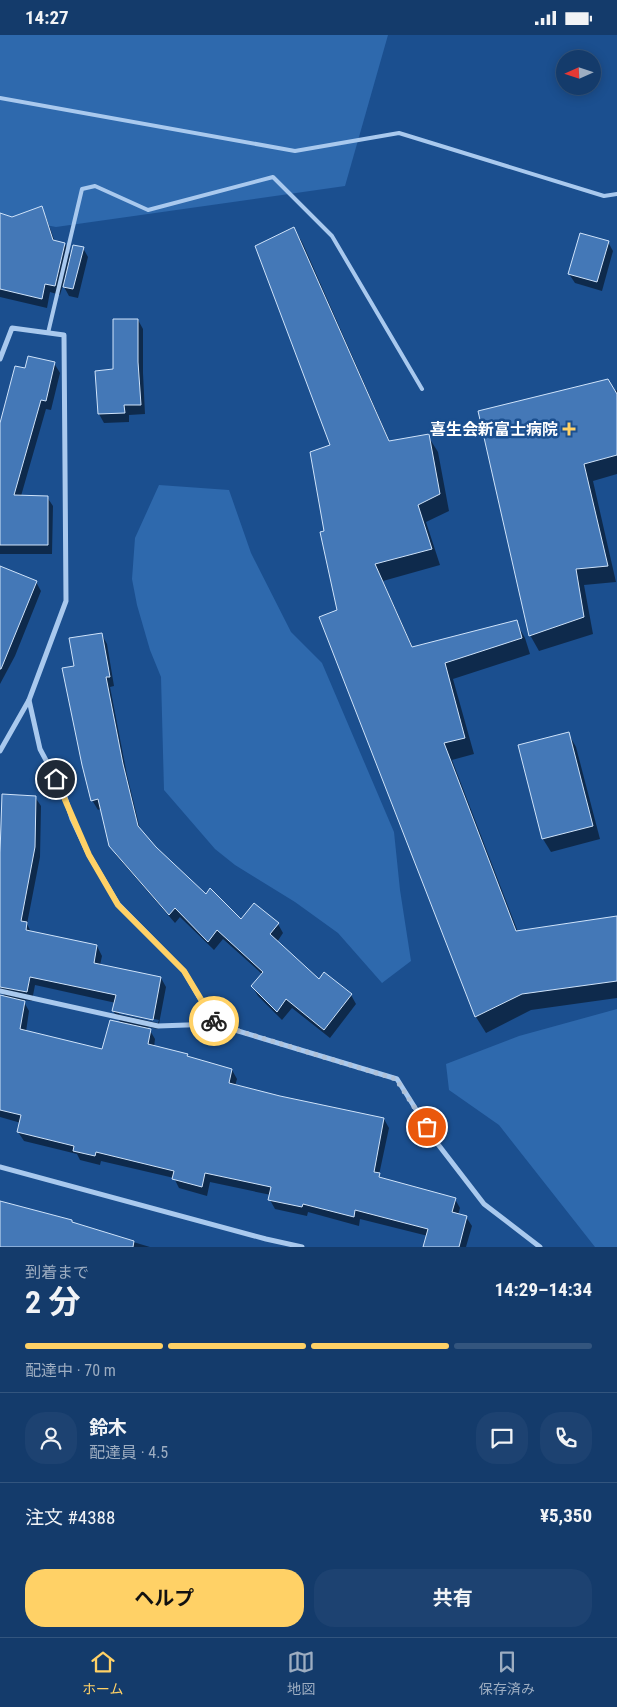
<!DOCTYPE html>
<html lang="ja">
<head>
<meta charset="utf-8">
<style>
  body { margin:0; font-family:"Roboto Condensed","Noto Sans JP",sans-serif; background:#1d4271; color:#f1f3f6; height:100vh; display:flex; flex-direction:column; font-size:19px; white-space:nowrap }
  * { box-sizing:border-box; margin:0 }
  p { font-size:16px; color:#9dadc1 }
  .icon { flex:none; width:28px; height:28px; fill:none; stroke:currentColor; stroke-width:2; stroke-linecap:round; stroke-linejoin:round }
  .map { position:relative; height:1212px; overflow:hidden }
  .sheet { display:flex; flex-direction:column; background:#143b6b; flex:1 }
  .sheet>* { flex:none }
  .needle { width:32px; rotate:267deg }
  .controls { position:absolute; left:556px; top:15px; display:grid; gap:10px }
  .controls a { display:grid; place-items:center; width:45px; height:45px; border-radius:50%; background:#143b6b; box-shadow:0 2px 12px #0003,0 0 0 1px #33557e; font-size:25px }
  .pin { position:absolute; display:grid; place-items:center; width:42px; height:42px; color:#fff; margin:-21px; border:2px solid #fff; border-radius:50%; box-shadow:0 1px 5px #0007 }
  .courier { position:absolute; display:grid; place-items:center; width:50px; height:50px; margin:-25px; border:4px solid #ffd166; border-radius:50%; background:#fff; color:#222; box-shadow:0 1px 6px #0007 }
  .summary em { font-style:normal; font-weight:700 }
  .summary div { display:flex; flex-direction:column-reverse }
  .summary { display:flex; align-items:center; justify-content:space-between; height:85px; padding:0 25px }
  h1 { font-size:32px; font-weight:700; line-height:38px }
  .bar { display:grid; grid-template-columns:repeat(4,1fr); gap:8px 5px; align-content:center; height:60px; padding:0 25px }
  .bar i { height:6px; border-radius:4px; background:#33557e }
  .bar .on { background:#ffd166 }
  .bar p { grid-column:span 4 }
  .line { display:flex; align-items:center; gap:12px; padding:0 25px; border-top:1px solid #33557e }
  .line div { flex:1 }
  .round { display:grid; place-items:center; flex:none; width:52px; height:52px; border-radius:20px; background:#1d4271 }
  .action { display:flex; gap:10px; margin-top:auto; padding:10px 25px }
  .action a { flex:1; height:58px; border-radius:20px; background:#ffd166; color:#111; font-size:20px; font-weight:700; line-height:58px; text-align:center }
  .action a+a { background:#1d4271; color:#f1f3f6 }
  .status { display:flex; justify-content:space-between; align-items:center; height:35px; padding:0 25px; background:#143b6b; direction:ltr }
  .status svg { height:14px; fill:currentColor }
  .menu { display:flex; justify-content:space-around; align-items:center; height:70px; border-top:1px solid #33557e; background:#143b6b; font-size:14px; color:#9dadc1 }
  .menu a { display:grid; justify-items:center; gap:2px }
  .menu .on { color:#ffd166 }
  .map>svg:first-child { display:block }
  .green { fill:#2e69ad }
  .shadow { fill:#0007; fill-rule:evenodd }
  .building { fill:#4478b7; stroke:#cfe3fa }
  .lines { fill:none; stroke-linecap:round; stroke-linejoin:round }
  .lane { stroke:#a9c9ee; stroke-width:4 }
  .street { stroke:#a9c9ee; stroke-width:5 }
  .done { stroke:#afc1d8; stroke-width:5; stroke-dasharray:0 9 }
  .route { stroke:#ffd166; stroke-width:6 }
  .poi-dot { fill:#ffd166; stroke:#1b4f8f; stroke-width:2 }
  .labels { text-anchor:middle; stroke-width:5; stroke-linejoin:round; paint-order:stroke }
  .poi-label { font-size:16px; font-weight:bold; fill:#fff; stroke:#1b4f8f; text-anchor:end }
</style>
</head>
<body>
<div class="status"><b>14:27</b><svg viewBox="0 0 49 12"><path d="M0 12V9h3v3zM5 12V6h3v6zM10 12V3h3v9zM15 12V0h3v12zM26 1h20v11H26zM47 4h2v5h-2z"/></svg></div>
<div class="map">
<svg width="617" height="1212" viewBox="0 0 617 1212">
  <rect width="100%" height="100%" fill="#1b4f8f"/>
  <!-- green -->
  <g class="green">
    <polygon points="0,0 388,0 345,151 56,192 0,181"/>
    <polygon points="159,450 229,455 251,518 291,597 322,628 394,797 400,855 411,926 382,948 338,898 295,867 235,830 215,814 164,755 161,642 150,615 137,570 132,544 135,503"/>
    <polygon points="617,974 617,1212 595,1212 499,1090 449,1055 446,1029 519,1001"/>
  </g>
  <!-- shadow -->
  <g class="shadow">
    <polygon points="41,173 46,182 55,207 65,209 71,221 83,213 88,222 78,263 69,261 63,250 60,260 50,257 47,273 0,262 0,179 12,183"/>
    <polygon points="294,193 303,209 390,407 428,401 438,417 449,476 426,487 440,530 383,546 413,613 516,587 525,603 530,619 453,644 474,719 452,725 518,897 617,882 617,963 531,975 486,998 476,982 321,583 338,576 325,497 331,411"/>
    <polygon points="608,207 613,216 602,256 575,248 569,239"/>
    <polygon points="138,285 143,294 143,338 145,379 129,380 129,387 104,388 99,379 96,337 115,336"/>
    <polygon points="54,328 60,338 51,375 46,374 21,461 47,462 53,471 52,519 0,519 0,390 26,334"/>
    <polygon points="617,355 617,439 593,446 616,547 584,550 593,599 539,616 530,600 479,377"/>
    <polygon points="0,533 36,547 41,556 15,621 0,649"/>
    <polygon points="102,600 107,609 114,651 110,652 127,740 141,798 206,861 241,886 278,889 283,898 277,907 319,946 351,960 356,969 330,1003 292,973 282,985 258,961 252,951 262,939 223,904 214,915 180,882 175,888 116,820 111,810 102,773 98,775 92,765 75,632"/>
    <polygon points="568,698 576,712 600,804 551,817 543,804"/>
    <path d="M 35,762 L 41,771 L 40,822 L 27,889 L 31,897 L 97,911 L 102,921 L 100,930 L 161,943 L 166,952 L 158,994 L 148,992 L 155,1004 L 154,1012 L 187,1020 L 189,1023 L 232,1035 L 237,1044 L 235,1051 L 384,1084 L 389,1093 L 379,1140 L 382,1144 L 455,1164 L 460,1173 L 458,1180 L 466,1182 L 472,1191 L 466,1212 L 425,1212 L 428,1201 L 360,1184 L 359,1191 L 308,1177 L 307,1181 L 275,1174 L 270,1165 L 271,1160 L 210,1147 L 207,1161 L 179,1153 L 174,1143 L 101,1126 L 100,1130 L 80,1125 L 77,1119 L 24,1106 L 18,1097 L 21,1088 L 0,1082 L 0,961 L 5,962 L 0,953 L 0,820 ZM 35,950 L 116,968 L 113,976 L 121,988 L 103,1015 L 26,997 L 29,976 L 23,965 L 32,966 ZM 119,977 L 159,985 L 158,988 L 119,979 Z"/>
    <polygon points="0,1168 72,1186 73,1189 150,1212 0,1212"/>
  </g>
  <!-- building -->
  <g class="building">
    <polygon points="42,171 53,205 65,208 55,251 45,249 42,264 0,254 0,178 12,182"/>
    <polygon points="294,192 389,406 429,399 440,459 418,470 432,514 375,529 412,612 517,585 522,603 445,628 465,703 444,708 516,896 617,881 617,946 522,959 475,982 319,582 337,575 320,497 324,496 310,417 330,410 255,211"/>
    <polygon points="580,198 609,206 597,247 568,239"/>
    <polygon points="73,210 84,212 73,254 63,252"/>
    <polygon points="113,284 138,284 138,327 141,370 124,370 125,378 98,379 95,336 113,334"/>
    <polygon points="28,321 55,327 46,366 41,365 14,460 48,461 48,510 0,510 0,388 15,331 25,333"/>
    <polygon points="608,344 617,359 617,420 584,429 608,531 576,534 584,582 529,601 478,376"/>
    <polygon points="0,531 37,546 1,634 0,634"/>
    <polygon points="102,598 110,642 106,642 123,729 138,791 156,812 206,859 210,853 241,884 254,868 279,888 270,899 319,944 324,937 352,959 324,995 286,964 277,977 251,951 263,937 217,895 208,907 175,873 169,880 109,811 98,764 91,766 82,730 62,633 74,631 69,603"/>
    <polygon points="569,697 593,791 542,804 518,710"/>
    <polygon points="2,759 36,761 35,812 21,886 27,887 26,895 97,910 94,928 161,942 153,985 112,976 116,960 30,942 27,957 0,952 0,818"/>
    <polygon points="0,960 25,966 20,994 102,1014 110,985 151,994 148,1009 188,1019 187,1021 232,1034 229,1048 280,1061 384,1083 374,1137 380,1138 379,1142 456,1163 452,1177 467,1181 459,1212 423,1212 428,1194 355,1175 354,1182 303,1169 302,1172 268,1165 271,1152 205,1138 202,1152 172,1144 174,1136 96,1117 95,1121 73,1116 74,1111 17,1097 21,1080 0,1075"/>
    <polygon points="0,1166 72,1185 72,1187 134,1206 133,1212 0,1212"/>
  </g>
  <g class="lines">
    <!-- lane -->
    <g class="lane">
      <polyline points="0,63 295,116 399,98 604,161 617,159"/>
      <polyline points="48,298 82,154 95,151 148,175 273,142 332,201 422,354"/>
    </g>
    <!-- street -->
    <g class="street">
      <polyline points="0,324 12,293 64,300 66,566 29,665 40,714 64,759 72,784 89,820 118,869 184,936 215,989 397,1044 437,1108 484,1169 540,1212"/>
      <polyline points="0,716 29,665"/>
      <polyline points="0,956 158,991 215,989"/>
      <polyline points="0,1132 266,1204 302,1212"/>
    </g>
  </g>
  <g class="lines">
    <!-- done -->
    <polyline class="done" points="214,986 216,989 396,1044 427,1092"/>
    <!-- route -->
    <polyline class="route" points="56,744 89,820 118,870 184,936 214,986"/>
  </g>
  <!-- markers -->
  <path class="poi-dot" d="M566.5 386.5h5v5h5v5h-5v5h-5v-5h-5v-5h5z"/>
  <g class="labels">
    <!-- poi labels -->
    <g class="poi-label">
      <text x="558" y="400">喜生会新富士病院</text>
    </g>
  </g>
</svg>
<div class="controls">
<a><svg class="needle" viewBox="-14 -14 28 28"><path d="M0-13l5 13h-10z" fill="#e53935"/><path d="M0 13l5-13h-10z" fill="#9dadc1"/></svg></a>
</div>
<div class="pin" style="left:427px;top:1092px;background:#ea580c"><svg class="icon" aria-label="bag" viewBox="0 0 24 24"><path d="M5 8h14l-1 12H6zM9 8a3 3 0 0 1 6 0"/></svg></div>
<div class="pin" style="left:56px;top:744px;background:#1f2937"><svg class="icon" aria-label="home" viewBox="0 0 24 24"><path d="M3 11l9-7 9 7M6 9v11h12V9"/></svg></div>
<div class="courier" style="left:214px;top:986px"><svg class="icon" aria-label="bike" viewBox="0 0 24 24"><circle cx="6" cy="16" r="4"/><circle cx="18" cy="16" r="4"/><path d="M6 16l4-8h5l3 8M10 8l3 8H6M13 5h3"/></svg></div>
</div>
<section class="sheet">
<div class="summary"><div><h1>2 分</h1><p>到着まで</p></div><em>14:29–14:34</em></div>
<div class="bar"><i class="on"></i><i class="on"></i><i class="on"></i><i></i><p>配達中 · 70 m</p></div>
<div class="line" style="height:90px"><a class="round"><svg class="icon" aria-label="person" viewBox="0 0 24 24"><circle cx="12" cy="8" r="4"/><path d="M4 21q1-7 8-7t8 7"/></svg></a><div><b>鈴木</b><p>配達員 · 4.5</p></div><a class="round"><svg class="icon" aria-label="chat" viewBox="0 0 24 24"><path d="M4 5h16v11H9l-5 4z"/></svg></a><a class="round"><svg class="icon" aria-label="phone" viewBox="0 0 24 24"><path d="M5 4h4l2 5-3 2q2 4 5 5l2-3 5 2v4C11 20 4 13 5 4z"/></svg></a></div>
<div class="line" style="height:65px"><div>注文 #4388</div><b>¥5,350</b></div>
<div class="action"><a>ヘルプ</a><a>共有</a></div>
</section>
<nav class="menu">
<a class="on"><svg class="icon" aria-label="home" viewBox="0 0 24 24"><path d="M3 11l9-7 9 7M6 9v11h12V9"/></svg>ホーム</a>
<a><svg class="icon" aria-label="map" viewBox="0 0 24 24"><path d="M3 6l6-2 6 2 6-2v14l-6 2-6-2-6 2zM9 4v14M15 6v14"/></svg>地図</a>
<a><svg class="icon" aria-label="saved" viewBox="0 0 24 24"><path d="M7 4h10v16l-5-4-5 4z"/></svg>保存済み</a>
</nav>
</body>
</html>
